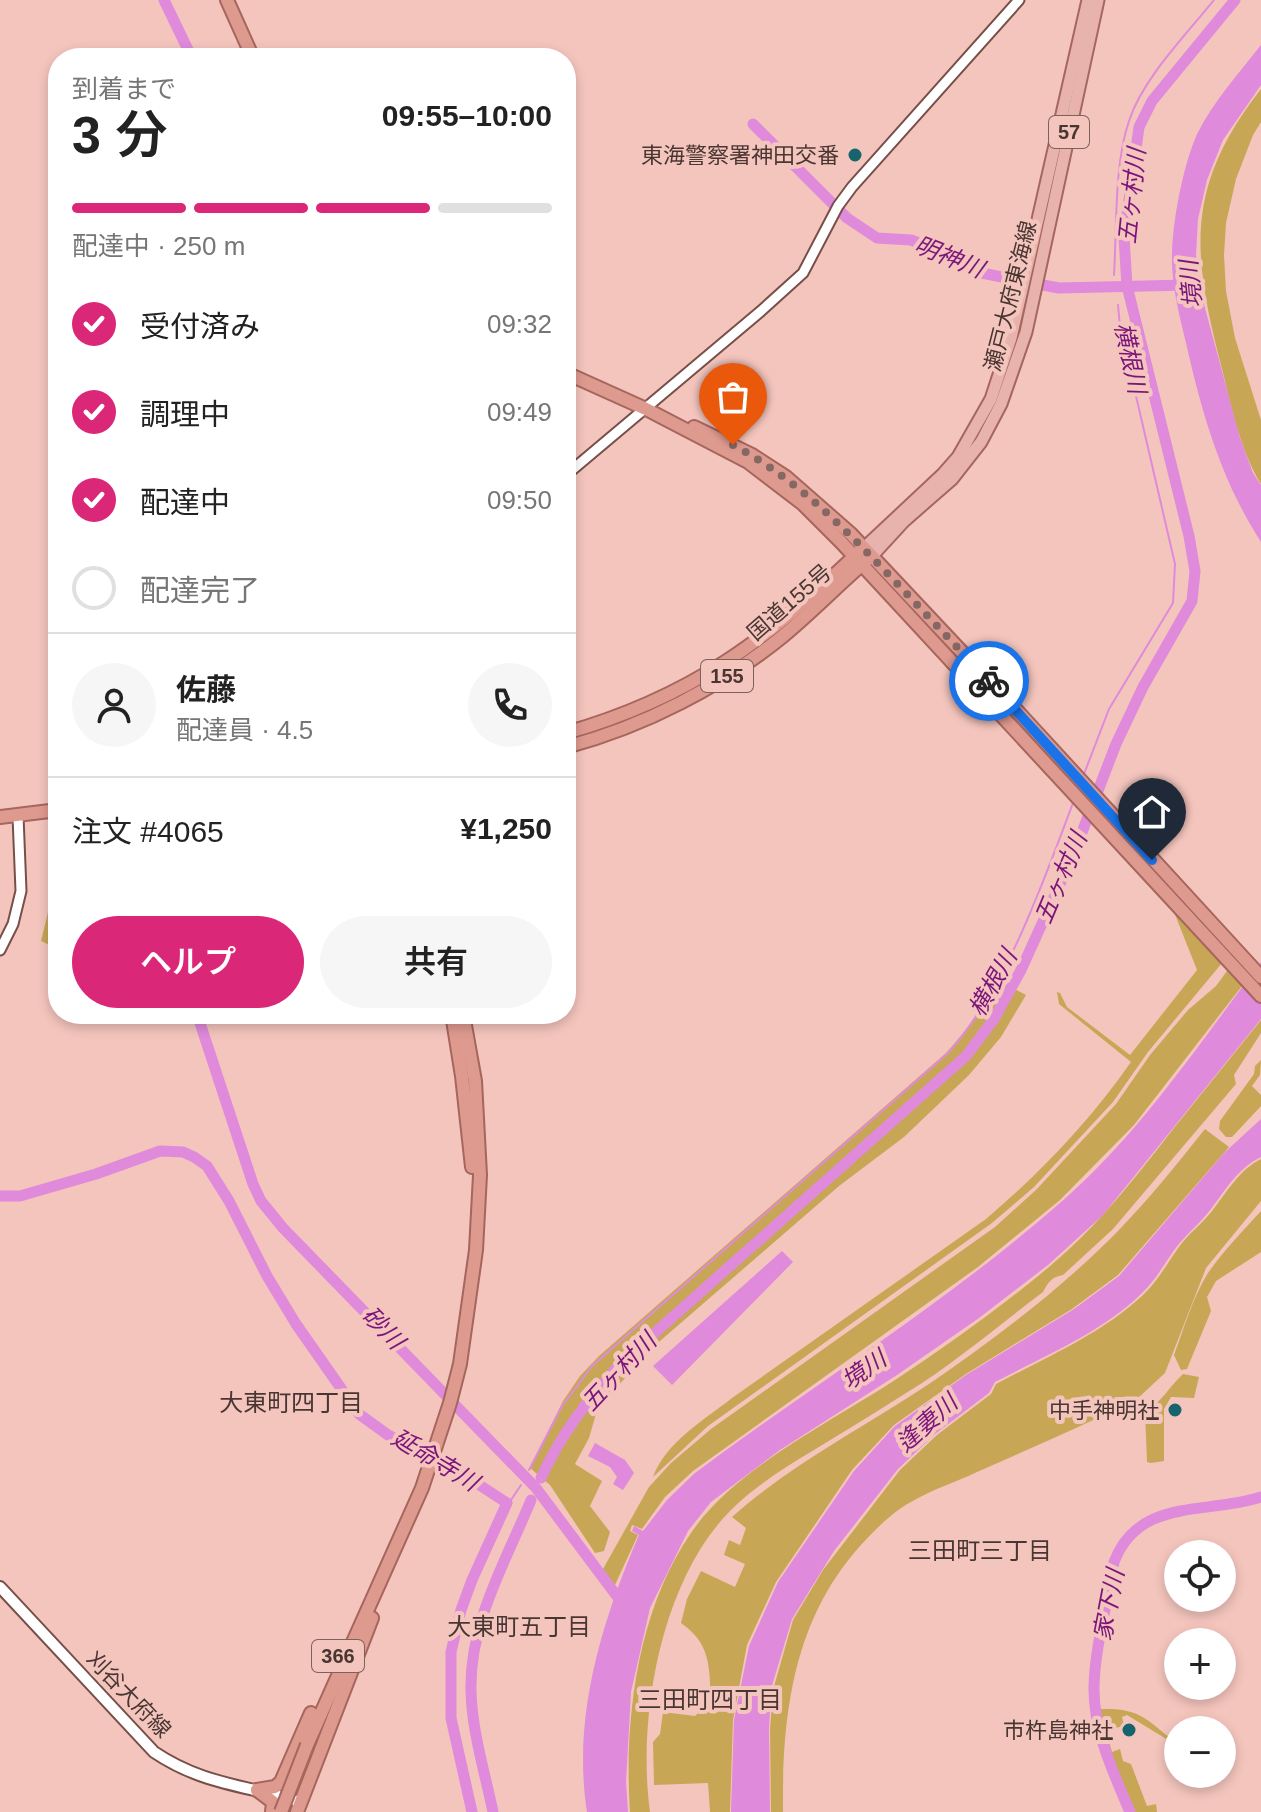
<!DOCTYPE html>
<html lang="ja">
<head>
<meta charset="utf-8">
<style>
  body { margin:0; font-family:Helvetica,"Noto Sans JP",sans-serif; background:#f6f6f6; color:#222; height:100vh; display:flex; flex-direction:column; font-size:30px; white-space:nowrap }
  * { box-sizing:border-box; margin:0 }
  p { font-size:26px; color:#767676 }
  .icon { flex:none; width:44px; height:44px; fill:none; stroke:currentColor; stroke-width:2; stroke-linecap:round; stroke-linejoin:round }
  .map { position:relative; flex:1; overflow:hidden }
  .panel { position:absolute; left:48px; top:48px; width:528px; height:976px; display:flex; flex-direction:column; background:#fff; border-radius:32px; box-shadow:0 4px 12px #0003 }
  .panel>* { flex:none }
  .controls { position:absolute; left:1164px; top:1540px; display:grid; gap:16px }
  .controls a { display:grid; place-items:center; width:72px; height:72px; border-radius:50%; background:#fff; box-shadow:0 4px 12px #0003; font-size:40px }
  .pin { position:absolute; display:grid; place-items:center; width:68px; height:68px; color:#fff; margin:-82px -34px; border-radius:50% 50% 50% 0; rotate:-45deg; box-shadow:0 0 8px #0007 }
  .pin .icon { rotate:45deg }
  .courier { position:absolute; display:grid; place-items:center; width:80px; height:80px; margin:-40px; border:6px solid #1a73e8; border-radius:50%; background:#fff; color:#222; box-shadow:0 2px 10px #0007 }
  .headline em { font-style:normal; font-weight:600 }
  .headline div { display:flex; flex-direction:column-reverse }
  .headline { display:flex; align-items:center; justify-content:space-between; height:136px; padding:0 24px }
  h1 { font-size:52px; font-weight:600; line-height:60px }
  .bar { display:grid; grid-template-columns:repeat(4,1fr); gap:12px 8px; align-content:center; height:96px; padding:0 24px }
  .bar i { height:10px; border-radius:6px; background:#e0e0e0 }
  .bar .selected { background:#db2777 }
  .bar p { grid-column:span 4 }
  .line { display:flex; align-items:center; gap:20px; padding:0 24px; border-top:2px solid #e0e0e0 }
  .line div { flex:1 }
  .round { display:grid; place-items:center; flex:none; width:84px; height:84px; border-radius:42px; background:#f6f6f6 }
  ol { padding:0 24px; list-style:none }
  li { display:flex; align-items:center; gap:24px; height:88px }
  li p { margin-inline-start:auto }
  li .icon { padding:8px; border-radius:50%; background:#db2777; color:#fff; stroke-width:4 }
  li:last-child { color:#767676 }
  li i { width:44px; height:44px; border:4px solid #e0e0e0; border-radius:50% }
  .action { display:flex; gap:16px; margin-top:auto; padding:16px 24px }
  .action a { flex:1; height:92px; border-radius:48px; background:#db2777; color:#fff; font-size:32px; font-weight:600; line-height:92px; text-align:center }
  .action a+a { background:#f6f6f6; color:#222 }
  .map>svg:first-child { display:block }
  .green { fill:#c7a755 }
  .water { fill:#df8adb }
  .lines { fill:none; stroke-linecap:round; stroke-linejoin:round }
  .stream { stroke:#df8adb; stroke-width:2 }
  .river { stroke:#df8adb; stroke-width:11 }
  .tertiary-casing { stroke:#774f49; stroke-width:13 }
  .secondary-casing { stroke:#774f49; stroke-width:14 }
  .primary-casing { stroke:#a5665d; stroke-width:15 }
  .trunk-casing { stroke:#a5665d; stroke-width:16 }
  .tertiary { stroke:#fff; stroke-width:9 }
  .secondary { stroke:#fff; stroke-width:10 }
  .primary { stroke:#e7b3ac; stroke-width:11 }
  .trunk { stroke:#df9a90; stroke-width:12 }
  .trunk-bridge-casing { stroke:#a5665d; stroke-width:16; stroke-linecap:butt }
  .trunk-bridge { stroke:#df9a90; stroke-width:12 }
  .done { stroke:#856863; stroke-width:8; stroke-dasharray:0 14.4 }
  .route { stroke:#1a73e8; stroke-width:10 }
  .poi-dot { fill:#18646e; stroke:#f4c5bd; stroke-width:3 }
  .labels { text-anchor:middle; stroke-width:8; stroke-linejoin:round; paint-order:stroke }
  .shield { fill:#f4c5bd; stroke:#7c615c; stroke-width:2 }
  .shield-label { font-size:20px; font-weight:bold; fill:#493633 }
  .poi-label { font-size:22px; fill:#493633; stroke:#f4c5bd; text-anchor:end }
  .street-label { font-size:22px; fill:#493633; stroke:#f4c5bd }
  .water-label { font-size:24px; font-style:italic; fill:#7b157b; stroke:#f4c5bd }
  .neighbourhood-label { font-size:24px; fill:#493633; stroke:#f4c5bd }
</style>
</head>
<body>
<div class="map">
<svg width="1261" height="1812" viewBox="0 0 1261 1812">
  <rect width="100%" height="100%" fill="#f4c5bd"/>
  <!-- green -->
  <g class="green">
    <path d="M 1261,89 L 1261,122 L 1253,135 L 1236,179 L 1226,223 L 1224,255 L 1226,291 L 1235,338 L 1261,420 L 1261,484 C 1241,452 1232,410 1223,373 C 1193,257 1182,190 1261,89 Z"/>
    <polygon points="51,900 58,901 58,944 52,946 41,941"/>
    <path d="M 1174,912 L 1222,963 L 1148,1052 L 1113,1102 L 1034,1187 L 992,1223 L 708,1426 L 653,1477 C 666,1442 704,1420 732,1398 L 986,1219 C 1041,1172 1090,1121 1131,1062 L 1059,1004 L 1057,992 L 1060,993 L 1067,1007 L 1130,1055 L 1197,970 Z"/>
    <polygon points="1227,971 1242,986 1134,1125 1060,1200 978,1267 693,1471 665,1497 642,1529 632,1525 630,1531 638,1535 614,1587 603,1569 649,1487 671,1463 711,1429 995,1227 1036,1190 1116,1104 1150,1055 1188,1010 1216,986"/>
    <path d="M 995,979 L 1026,995 L 1001,1037 L 969,1075 L 904,1137 L 839,1186 L 660,1341 L 598,1407 L 589,1438 L 575,1464 L 602,1481 L 590,1506 L 610,1532 L 604,1551 L 595,1553 L 550,1485 L 530,1468 L 563,1401 L 580,1376 L 599,1356 L 946,1053 C 967,1030 983,1008 995,979 Z"/>
    <path d="M 1261,1020 L 1261,1033 L 1234,1075 L 1236,1084 L 1113,1229 L 1063,1275 C 1052,1277 1048,1282 1043,1292 C 1003,1322 964,1355 922,1383 C 886,1406 850,1428 814,1450 C 784,1468 755,1486 730,1511 C 661,1581 637,1717 650,1812 L 630,1812 C 624,1720 637,1611 691,1533 C 735,1468 833,1421 898,1378 C 950,1344 1001,1307 1049,1267 C 1099,1225 1134,1179 1174,1128 C 1203,1092 1232,1056 1261,1020 Z"/>
    <polygon points="1261,1060 1260,1075 1252,1086 1261,1095 1261,1106 1232,1137 1226,1137 1219,1129 1220,1121 1254,1074 1255,1066"/>
    <path d="M 1205,1129 L 1229,1147 L 1118,1275 L 1072,1309 L 966,1374 L 894,1425 L 852,1470 L 776,1582 L 747,1645 L 733,1720 L 730,1812 L 710,1812 L 708,1783 L 654,1785 L 653,1742 L 660,1734 L 663,1712 L 695,1716 L 711,1700 C 709,1666 711,1644 681,1623 L 687,1599 L 701,1571 L 735,1587 L 745,1564 L 724,1555 L 729,1540 L 740,1545 L 746,1528 L 732,1517 C 791,1464 863,1428 929,1384 C 995,1339 1062,1288 1118,1231 C 1149,1199 1177,1164 1205,1129 Z"/>
    <path d="M 1261,1159 L 1261,1201 L 1206,1268 L 1165,1373 L 1137,1399 C 1085,1425 1031,1448 977,1472 C 956,1482 931,1490 911,1502 C 892,1512 875,1530 861,1545 C 793,1620 782,1715 783,1812 L 771,1812 L 770,1730 L 773,1690 L 793,1620 L 823,1570 L 900,1470 L 937,1435 L 991,1394 L 996,1384 C 1045,1358 1101,1334 1142,1296 C 1158,1281 1166,1265 1179,1247 C 1188,1234 1202,1224 1212,1211 C 1227,1192 1239,1170 1261,1159 Z"/>
    <path d="M 1261,1211 L 1261,1252 L 1216,1281 L 1207,1297 L 1211,1311 L 1187,1369 L 1181,1370 L 1174,1355 C 1184,1328 1193,1297 1208,1273 C 1224,1250 1243,1231 1261,1211 Z"/>
    <path d="M 1183,1374 L 1199,1377 L 1194,1398 L 1171,1397 L 1164,1409 L 1164,1461 L 1151,1463 L 1147,1462 L 1145,1412 C 1162,1402 1169,1387 1183,1374 Z"/>
    <path d="M 1099,1709 C 1135,1708 1143,1715 1170,1738 L 1168,1740 L 1127,1715 L 1122,1717 L 1124,1726 L 1106,1730 L 1112,1752 L 1120,1749 L 1123,1761 L 1131,1764 L 1147,1806 L 1156,1804 L 1157,1812 L 1132,1812 L 1112,1764 Z"/>
  </g>
  <!-- water -->
  <g class="water">
    <path d="M 1261,45 L 1261,85 L 1223,140 L 1207,180 L 1198,219 L 1196,255 L 1202,297 L 1240,438 L 1253,473 L 1261,485 L 1261,542 C 1221,480 1202,414 1186,343 C 1179,314 1171,284 1172,253 C 1173,219 1183,166 1197,134 C 1213,102 1239,73 1261,45 Z"/>
    <path d="M 1261,962 L 1261,1019 L 1103,1215 L 1048,1265 L 979,1318 L 897,1375 L 780,1450 L 711,1502 L 688,1531 L 650,1608 L 631,1692 L 626,1782 L 628,1812 L 587,1812 C 572,1717 602,1621 639,1535 L 632,1531 L 634,1526 L 643,1531 L 667,1500 L 695,1473 C 816,1383 946,1303 1060,1203 C 1139,1135 1198,1045 1261,962 Z"/>
    <path d="M 1261,1119 L 1261,1157 C 1237,1169 1227,1188 1211,1209 C 1201,1222 1188,1233 1178,1245 C 1165,1262 1157,1279 1141,1294 C 1101,1333 1044,1356 995,1382 L 989,1393 L 935,1434 L 898,1469 L 834,1551 L 792,1619 L 771,1689 L 769,1730 L 770,1812 L 731,1812 L 734,1720 L 749,1646 L 778,1582 L 854,1471 L 895,1426 L 966,1375 L 1074,1309 L 1119,1276 L 1224,1153 Z"/>
    <polygon points="782,1251 793,1262 672,1385 653,1366"/>
    <polygon points="595,1443 625,1460 634,1473 623,1490 613,1484 617,1477 610,1467 588,1456"/>
  </g>
  <g class="lines">
    <!-- stream -->
    <g class="stream">
      <path d="M 1114,275 C 1117,228 1114,164 1129,121 C 1143,78 1186,35 1214,0"/>
      <polyline points="1084,774 1109,709 1173,603 1175,564 1120,327 1118,305"/>
      <path d="M 529,1470 L 562,1406 L 592,1366 L 948,1053 C 1007,987 1042,885 1073,803"/>
      <polyline points="507,1506 521,1485"/>
    </g>
    <!-- river -->
    <g class="river">
      <polyline points="164,0 192,58"/>
      <polyline points="753,124 847,218 877,238 911,240 924,245 950,261 982,273 1026,282 1059,288 1188,285"/>
      <polyline points="197,1014 253,1184 261,1201 283,1228 536,1488 622,1603"/>
      <polyline points="0,1196 20,1196 96,1174 160,1151 183,1152 194,1157 207,1166 229,1201 267,1276 296,1324 359,1414 388,1435 452,1467 507,1503 472,1580 461,1610 451,1652 451,1718 472,1812"/>
      <path d="M 541,1478 C 561,1434 589,1398 621,1363 L 966,1056 L 994,1019 L 1021,970 L 1074,853 L 1116,744 L 1143,687 L 1192,601 L 1195,571 L 1189,536 L 1127,286 L 1124,237 L 1139,127 L 1152,101 L 1235,0"/>
      <path d="M 493,1812 C 485,1773 472,1732 471,1691 C 469,1623 506,1561 531,1500"/>
      <path d="M 1130,1812 C 1113,1772 1093,1730 1094,1686 C 1095,1647 1108,1601 1114,1562 C 1139,1497 1206,1515 1261,1497"/>
    </g>
    <defs>
      <g id="tertiary">
        <polyline points="566,475 761,311 803,273 838,206 852,187 1019,0"/>
        <polyline points="0,950 13,924 21,891 18,816"/>
      </g>
      <path id="secondary" d="M 0,1587 L 154,1752 C 203,1785 246,1785 300,1802"/>
      <g id="primary">
        <polyline points="863,549 943,474 958,457 991,399 1011,338 1088,0"/>
        <polyline points="871,557 904,521 952,479 981,442 1001,404 1026,332 1098,0"/>
      </g>
      <g id="trunk">
        <polyline points="227,0 253,58"/>
        <polyline points="566,373 646,409 748,462 803,504 841,542 1261,996"/>
        <polyline points="694,427 752,455 786,477 851,534 1008,701 1261,977"/>
        <path d="M 566,733 C 692,697 765,641 859,552"/>
        <path d="M 566,747 C 645,726 720,687 783,636 C 812,612 838,585 866,561"/>
        <polyline points="0,817 58,810"/>
        <polyline points="452,1014 462,1076 472,1167"/>
        <polyline points="307,1745 422,1488 450,1403 460,1364 476,1250 480,1175 475,1081 463,1014"/>
        <polyline points="257,1790 275,1787 281,1782 311,1713"/>
        <polyline points="257,1790 273,1802 272,1812"/>
        <polyline points="297,1812 372,1618"/>
      </g>
    </defs>
    <!-- tertiary casing -->
    <use href="#tertiary" class="tertiary-casing"/>
    <!-- secondary casing -->
    <use href="#secondary" class="secondary-casing"/>
    <!-- primary casing -->
    <use href="#primary" class="primary-casing"/>
    <!-- trunk casing -->
    <use href="#trunk" class="trunk-casing"/>
    <!-- tertiary -->
    <use href="#tertiary" class="tertiary"/>
    <!-- secondary -->
    <use href="#secondary" class="secondary"/>
    <!-- primary -->
    <use href="#primary" class="primary"/>
    <!-- trunk -->
    <use href="#trunk" class="trunk"/>
    <defs>
      <polyline id="trunk-bridge" points="281,1812 307,1745"/>
    </defs>
    <!-- trunk-bridge casing -->
    <use href="#trunk-bridge" class="trunk-bridge-casing"/>
    <!-- trunk-bridge -->
    <use href="#trunk-bridge" class="trunk-bridge"/>
  </g>
  <g class="lines">
    <!-- done -->
    <path class="done" d="M 733,445 C 795,478 840,524 888,574 C 922,610 955,645 989,681"/>
    <!-- route -->
    <polyline class="route" points="989,681 1152,860"/>
  </g>
  <!-- markers -->
  <g class="poi-dot">
    <circle cx="855" cy="155" r="8"/>
    <circle cx="1175" cy="1410" r="8"/>
    <circle cx="1129" cy="1730" r="8"/>
  </g>
  <g class="labels">
    <!-- shield labels -->
    <g class="shield">
      <rect x="1049" y="116" width="40" height="32" rx="6"/>
      <rect x="701" y="660" width="52" height="32" rx="6"/>
      <rect x="312" y="1640" width="52" height="32" rx="6"/>
    </g>
    <g class="shield-label">
      <text x="1069" y="139">57</text>
      <text x="727" y="683">155</text>
      <text x="338" y="1663">366</text>
    </g>
    <!-- poi labels -->
    <g class="poi-label">
      <text x="839" y="163">東海警察署神田交番</text>
      <text x="1159" y="1418">中手神明社</text>
      <text x="1113" y="1738">市杵島神社</text>
    </g>
    <!-- street labels -->
    <g class="street-label">
      <text transform="translate(1010 296) rotate(-76)" y="8">瀬戸大府東海線</text>
      <text transform="translate(789 602) rotate(-41)" y="8">国道155号</text>
      <text transform="translate(129 1694) rotate(46)" y="8">刈谷大府線</text>
    </g>
    <!-- water labels -->
    <g class="water-label">
      <text transform="translate(1132 196) rotate(-84)" y="8">五ヶ村川</text>
      <text transform="translate(949 257) rotate(22)" y="8">明神川</text>
      <text transform="translate(1191 284) rotate(-96)" y="8">境川</text>
      <text transform="translate(1130 358) rotate(78)" y="8">横根川</text>
      <text transform="translate(1061 878) rotate(-67)" y="8">五ヶ村川</text>
      <text transform="translate(993 983) rotate(-61)" y="8">横根川</text>
      <text transform="translate(383 1328) rotate(46)" y="8">砂川</text>
      <text transform="translate(864 1370) rotate(-35)" y="8">境川</text>
      <text transform="translate(619 1372) rotate(-47)" y="8">五ヶ村川</text>
      <text transform="translate(927 1423) rotate(-42)" y="8">逢妻川</text>
      <text transform="translate(435 1460) rotate(31)" y="8">延命寺川</text>
      <text transform="translate(1109 1605) rotate(-79)" y="8">家下川</text>
    </g>
    <!-- neighbourhood labels -->
    <g class="neighbourhood-label">
      <text x="291" y="1411">大東町四丁目</text>
      <text x="980" y="1559">三田町三丁目</text>
      <text x="519" y="1635">大東町五丁目</text>
      <text x="710" y="1708">三田町四丁目</text>
    </g>
  </g>
</svg>
<div class="controls">
<a><svg class="icon" aria-label="locate" viewBox="0 0 24 24"><circle cx="12" cy="12" r="6"/><path d="M12 2v4M12 18v4M2 12h4M18 12h4"/></svg></a>
<a>+</a>
<a>−</a>
</div>
<div class="pin" style="left:733px;top:445px;background:#ea580c"><svg class="icon" aria-label="bag" viewBox="0 0 24 24"><path d="M5 8h14l-1 12H6zM9 8a3 3 0 0 1 6 0"/></svg></div>
<div class="pin" style="left:1152px;top:860px;background:#1f2937"><svg class="icon" aria-label="home" viewBox="0 0 24 24"><path d="M3 11l9-7 9 7M6 9v11h12V9"/></svg></div>
<div class="courier" style="left:989px;top:681px"><svg class="icon" aria-label="bike" viewBox="0 0 24 24"><circle cx="6" cy="16" r="4"/><circle cx="18" cy="16" r="4"/><path d="M6 16l4-8h5l3 8M10 8l3 8H6M13 5h3"/></svg></div>
<section class="panel">
<div class="headline"><div><h1>3 分</h1><p>到着まで</p></div><em>09:55–10:00</em></div>
<div class="bar"><i class="selected"></i><i class="selected"></i><i class="selected"></i><i></i><p>配達中 · 250 m</p></div>
<ol>
<li><svg class="icon" aria-label="check" viewBox="0 0 24 24"><path d="M5 12l5 5 9-10"/></svg>受付済み<p>09:32</p></li>
<li><svg class="icon" aria-label="check" viewBox="0 0 24 24"><path d="M5 12l5 5 9-10"/></svg>調理中<p>09:49</p></li>
<li><svg class="icon" aria-label="check" viewBox="0 0 24 24"><path d="M5 12l5 5 9-10"/></svg>配達中<p>09:50</p></li>
<li><i></i>配達完了</li>
</ol>
<div class="line" style="height:144px"><a class="round"><svg class="icon" aria-label="person" viewBox="0 0 24 24"><circle cx="12" cy="8" r="4"/><path d="M4 21q1-7 8-7t8 7"/></svg></a><div><b>佐藤</b><p>配達員 · 4.5</p></div><a class="round"><svg class="icon" aria-label="phone" viewBox="0 0 24 24"><path d="M5 4h4l2 5-3 2q2 4 5 5l2-3 5 2v4C11 20 4 13 5 4z"/></svg></a></div>
<div class="line" style="height:104px"><div>注文 #4065</div><b>¥1,250</b></div>
<div class="action"><a>ヘルプ</a><a>共有</a></div>
</section>
</div>
</body>
</html>
